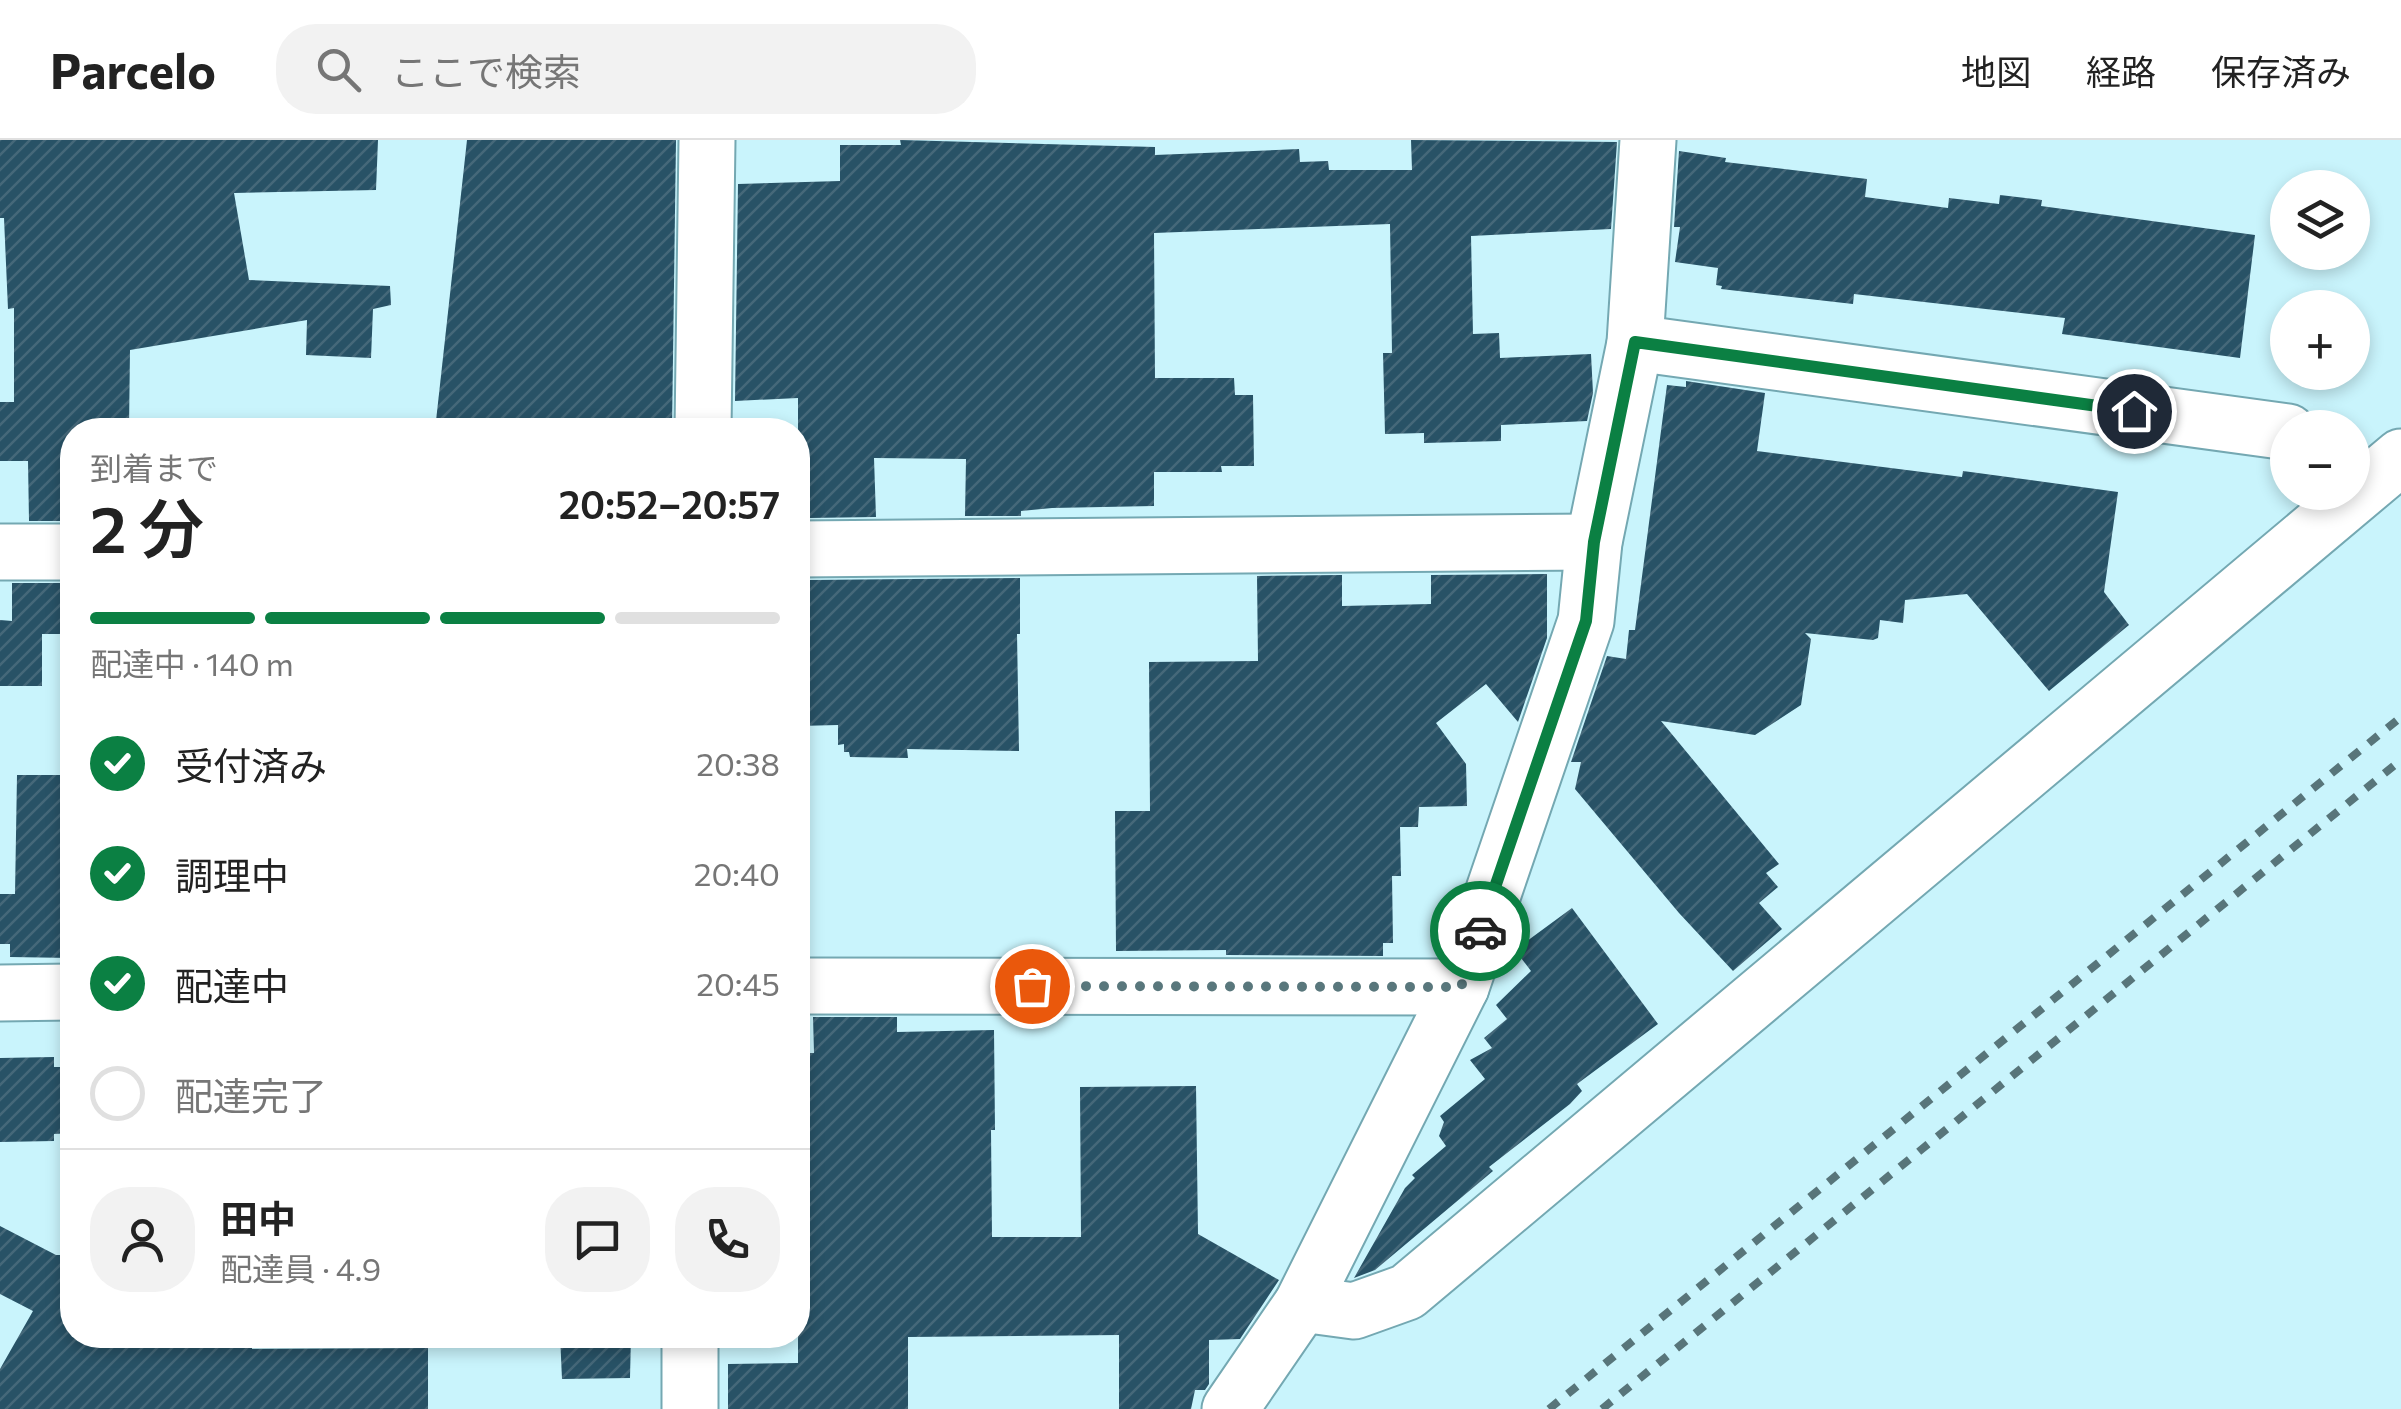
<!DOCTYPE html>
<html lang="ja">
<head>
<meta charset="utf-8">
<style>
  body { margin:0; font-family:Commissioner,"Noto Sans JP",sans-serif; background:#f2f2f2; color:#222; height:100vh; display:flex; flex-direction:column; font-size:38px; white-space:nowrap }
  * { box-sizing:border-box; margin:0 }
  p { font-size:32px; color:#767676 }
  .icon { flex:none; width:55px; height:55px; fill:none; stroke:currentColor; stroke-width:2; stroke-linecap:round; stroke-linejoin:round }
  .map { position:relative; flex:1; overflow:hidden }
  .sheet { position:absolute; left:60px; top:278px; width:750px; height:930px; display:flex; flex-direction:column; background:#fff; border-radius:40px; box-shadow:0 5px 15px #0003 }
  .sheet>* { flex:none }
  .buttons { position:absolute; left:2270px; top:30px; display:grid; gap:20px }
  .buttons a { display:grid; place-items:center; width:100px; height:100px; border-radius:50%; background:#fff; box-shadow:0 5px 15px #0003; font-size:50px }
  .pin { position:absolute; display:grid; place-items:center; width:85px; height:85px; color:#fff; margin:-42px; border:5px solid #fff; border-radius:50%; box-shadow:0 2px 10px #0007 }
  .courier { position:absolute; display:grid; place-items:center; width:100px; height:100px; margin:-50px; border:8px solid #0b8043; border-radius:50%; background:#fff; color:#222; box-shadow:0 2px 12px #0007 }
  .head em { font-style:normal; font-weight:600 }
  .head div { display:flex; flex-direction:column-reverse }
  .head { display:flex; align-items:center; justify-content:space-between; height:170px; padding:0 30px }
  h1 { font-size:65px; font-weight:600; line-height:75px }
  .bar { display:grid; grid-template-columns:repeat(4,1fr); gap:15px 10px; align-content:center; height:120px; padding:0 30px }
  .bar i { height:12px; border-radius:8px; background:#e0e0e0 }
  .bar .current { background:#0b8043 }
  .bar p { grid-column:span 4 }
  .line { display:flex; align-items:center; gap:25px; padding:0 30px; border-top:2px solid #e0e0e0 }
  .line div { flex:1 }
  .round { display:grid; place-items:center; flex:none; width:105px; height:105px; border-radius:40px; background:#f2f2f2 }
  ol { padding:0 30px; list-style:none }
  li { display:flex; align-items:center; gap:30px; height:110px }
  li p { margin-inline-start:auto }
  li .icon { padding:10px; border-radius:50%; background:#0b8043; color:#fff; stroke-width:4 }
  li:last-child { color:#767676 }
  li i { width:55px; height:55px; border:5px solid #e0e0e0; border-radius:50% }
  header { display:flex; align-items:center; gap:60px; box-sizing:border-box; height:140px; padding:0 50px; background:#fff; border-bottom:2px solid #e0e0e0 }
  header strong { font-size:48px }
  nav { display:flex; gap:55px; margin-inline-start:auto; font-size:35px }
  .search { width:700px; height:90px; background:#f2f2f2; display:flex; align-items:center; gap:25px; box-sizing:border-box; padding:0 35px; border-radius:40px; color:#767676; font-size:38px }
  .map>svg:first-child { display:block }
  .building { fill:url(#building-hatch) }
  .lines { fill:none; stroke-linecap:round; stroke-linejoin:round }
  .street-casing { stroke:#74a8b2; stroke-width:59 }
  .street { stroke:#fff; stroke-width:55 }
  .rail { stroke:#58757a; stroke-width:8; stroke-dasharray:12 12; stroke-linecap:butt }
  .done { stroke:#59777c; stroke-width:10; stroke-dasharray:0 18 }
  .route { stroke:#0b8043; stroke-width:12 }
</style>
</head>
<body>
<header>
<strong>Parcelo</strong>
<div class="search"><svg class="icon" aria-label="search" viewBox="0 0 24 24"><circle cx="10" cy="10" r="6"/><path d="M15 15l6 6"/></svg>ここで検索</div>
<nav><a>地図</a><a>経路</a><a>保存済み</a></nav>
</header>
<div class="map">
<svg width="2401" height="1269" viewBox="0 0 2401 1269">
  <defs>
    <pattern id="building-hatch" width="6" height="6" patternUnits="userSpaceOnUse" patternTransform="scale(2.5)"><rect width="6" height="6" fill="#285266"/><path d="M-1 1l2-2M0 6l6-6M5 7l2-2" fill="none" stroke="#456879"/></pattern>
  </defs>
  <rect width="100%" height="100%" fill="#c9f4fc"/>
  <!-- building -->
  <g class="building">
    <polygon points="0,0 378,0 376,50 234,53 249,140 390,146 391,165 373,169 371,218 306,215 307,180 130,210 129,289 72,290 72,381 29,381 28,321 0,321 0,262 14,262 14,168 8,169 4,78 0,78"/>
    <polygon points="467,0 676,0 672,290 435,290"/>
    <polygon points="900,0 1155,7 1155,15 1299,9 1300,22 1328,21 1329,30 1412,30 1411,0 1617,2 1611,89 1471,96 1473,194 1499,193 1500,218 1591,214 1593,253 1587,281 1501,285 1501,301 1424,303 1424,293 1385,294 1383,213 1392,213 1390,84 1154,93 1155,238 1234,238 1235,255 1253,255 1254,326 1221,326 1222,332 1154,332 1154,366 1052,368 1021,371 1021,376 965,376 966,319 874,318 876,377 809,378 809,367 798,367 798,258 735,261 738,44 840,41 840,5 901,5"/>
    <polygon points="1679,11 1726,18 1725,22 1867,39 1865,57 1948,68 1949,58 1999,64 2000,55 2042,60 2041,66 2255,95 2240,218 2062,194 2065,178 1854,154 1853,164 1721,149 1722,146 1716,145 1718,128 1675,122 1680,87 1674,87"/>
    <polygon points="1686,241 1765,253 1757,311 1962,337 1963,331 2118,352 2104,452 2129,485 2049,551 1967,454 1905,460 1903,483 1880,480 1878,498 1873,500 1805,493 1811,499 1801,565 1755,595 1661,581 1779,724 1766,733 1778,747 1759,763 1782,789 1733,831 1679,773 1575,649 1581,622 1571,622 1607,516 1626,519 1629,490 1635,490 1667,245 1686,247"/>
    <polygon points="1547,434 1547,498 1518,582 1486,544 1436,583 1466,624 1467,666 1419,667 1418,687 1400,687 1401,736 1392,736 1393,803 1383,803 1383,816 1226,815 1226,810 1116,811 1115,671 1150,671 1149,522 1258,521 1257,436 1342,435 1342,466 1431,464 1431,435"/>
    <polygon points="1020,438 1020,494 1017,494 1019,611 907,609 908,618 850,617 849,612 844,612 844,604 838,605 838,585 798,586 798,455 808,455 808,440"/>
    <polygon points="12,443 72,443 72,494 42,494 42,546 0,546 0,480 12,481"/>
    <polygon points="17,635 72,635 72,818 10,817 10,804 0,804 0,754 15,754"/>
    <polygon points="1572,768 1658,884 1577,944 1582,951 1570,964 1489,1027 1493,1031 1375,1130 1354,1138 1405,1048 1415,1038 1412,1035 1446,1006 1439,996 1444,982 1440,976 1485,939 1470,920 1492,908 1484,898 1507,879 1496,865 1531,831 1515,810"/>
    <polygon points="813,877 897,877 897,892 994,890 995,990 991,990 992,1097 1081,1097 1080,947 1196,946 1198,1094 1279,1140 1240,1199 1209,1200 1209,1244 1205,1250 1195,1250 1191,1269 1119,1269 1119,1195 908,1197 908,1269 728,1269 728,1224 798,1223 798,913 814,913"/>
    <polygon points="54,917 54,927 72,927 72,993 54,994 54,1001 0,1002 0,918"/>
    <polygon points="0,1086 56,1115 66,1115 72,1104 72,1195 252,1195 252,1209 428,1208 428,1269 0,1269 0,1229 33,1171 0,1154"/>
    <polygon points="560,1195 631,1195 630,1238 562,1239"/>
  </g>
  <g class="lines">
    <defs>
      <g id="street">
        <polyline points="1635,203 2288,292"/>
        <polyline points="703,290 707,0"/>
        <polyline points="798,409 1594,402"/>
        <polyline points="0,412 72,412"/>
        <polyline points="798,846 1461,847"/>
        <polyline points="0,853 72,852"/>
        <polyline points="1302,1164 1354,1171 1407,1152 2401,317"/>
        <polyline points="690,1269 690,1195"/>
        <polyline points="1230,1269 1302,1164 1461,847 1586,481 1594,402 1635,203 1648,0"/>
      </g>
    </defs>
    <!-- street casing -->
    <use href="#street" class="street-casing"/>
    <!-- street -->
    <use href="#street" class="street"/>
    <!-- rail -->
    <g class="rail">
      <polyline points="1549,1269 2401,577"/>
      <polyline points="1602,1269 2401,620"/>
    </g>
  </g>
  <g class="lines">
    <!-- done -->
    <polyline class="done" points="1032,846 1461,847 1480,791"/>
    <!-- route -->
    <polyline class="route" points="1480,791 1586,481 1594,402 1635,202 2134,271"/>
  </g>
</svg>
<div class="buttons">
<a><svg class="icon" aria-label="layers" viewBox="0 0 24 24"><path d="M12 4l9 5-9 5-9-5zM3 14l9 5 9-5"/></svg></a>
<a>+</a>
<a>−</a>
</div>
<div class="pin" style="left:1032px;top:846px;background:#ea580c"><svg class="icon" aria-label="bag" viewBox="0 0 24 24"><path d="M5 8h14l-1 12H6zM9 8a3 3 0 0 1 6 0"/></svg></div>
<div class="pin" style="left:2134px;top:271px;background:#1f2937"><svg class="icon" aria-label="home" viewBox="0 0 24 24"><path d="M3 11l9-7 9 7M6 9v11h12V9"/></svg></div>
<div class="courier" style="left:1480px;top:791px"><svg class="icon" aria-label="car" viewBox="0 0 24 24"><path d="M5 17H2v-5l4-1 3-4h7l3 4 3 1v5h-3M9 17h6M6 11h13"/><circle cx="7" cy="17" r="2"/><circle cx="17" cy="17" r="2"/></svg></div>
<section class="sheet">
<div class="head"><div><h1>2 分</h1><p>到着まで</p></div><em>20:52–20:57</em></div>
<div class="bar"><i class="current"></i><i class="current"></i><i class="current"></i><i></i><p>配達中 · 140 m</p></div>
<ol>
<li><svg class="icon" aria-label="check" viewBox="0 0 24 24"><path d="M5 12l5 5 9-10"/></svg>受付済み<p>20:38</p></li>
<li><svg class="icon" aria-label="check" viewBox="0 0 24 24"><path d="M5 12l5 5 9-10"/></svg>調理中<p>20:40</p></li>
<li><svg class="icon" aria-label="check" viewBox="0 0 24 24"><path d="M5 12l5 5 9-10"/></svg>配達中<p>20:45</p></li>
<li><i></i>配達完了</li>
</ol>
<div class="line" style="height:180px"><a class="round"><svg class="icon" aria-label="person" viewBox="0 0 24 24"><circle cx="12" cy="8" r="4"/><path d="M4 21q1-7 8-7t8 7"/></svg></a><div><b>田中</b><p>配達員 · 4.9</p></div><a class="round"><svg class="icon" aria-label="chat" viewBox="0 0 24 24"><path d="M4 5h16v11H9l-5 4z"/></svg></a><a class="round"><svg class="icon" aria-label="phone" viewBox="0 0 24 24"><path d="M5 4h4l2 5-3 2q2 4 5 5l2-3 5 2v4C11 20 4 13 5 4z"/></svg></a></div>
</section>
</div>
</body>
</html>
